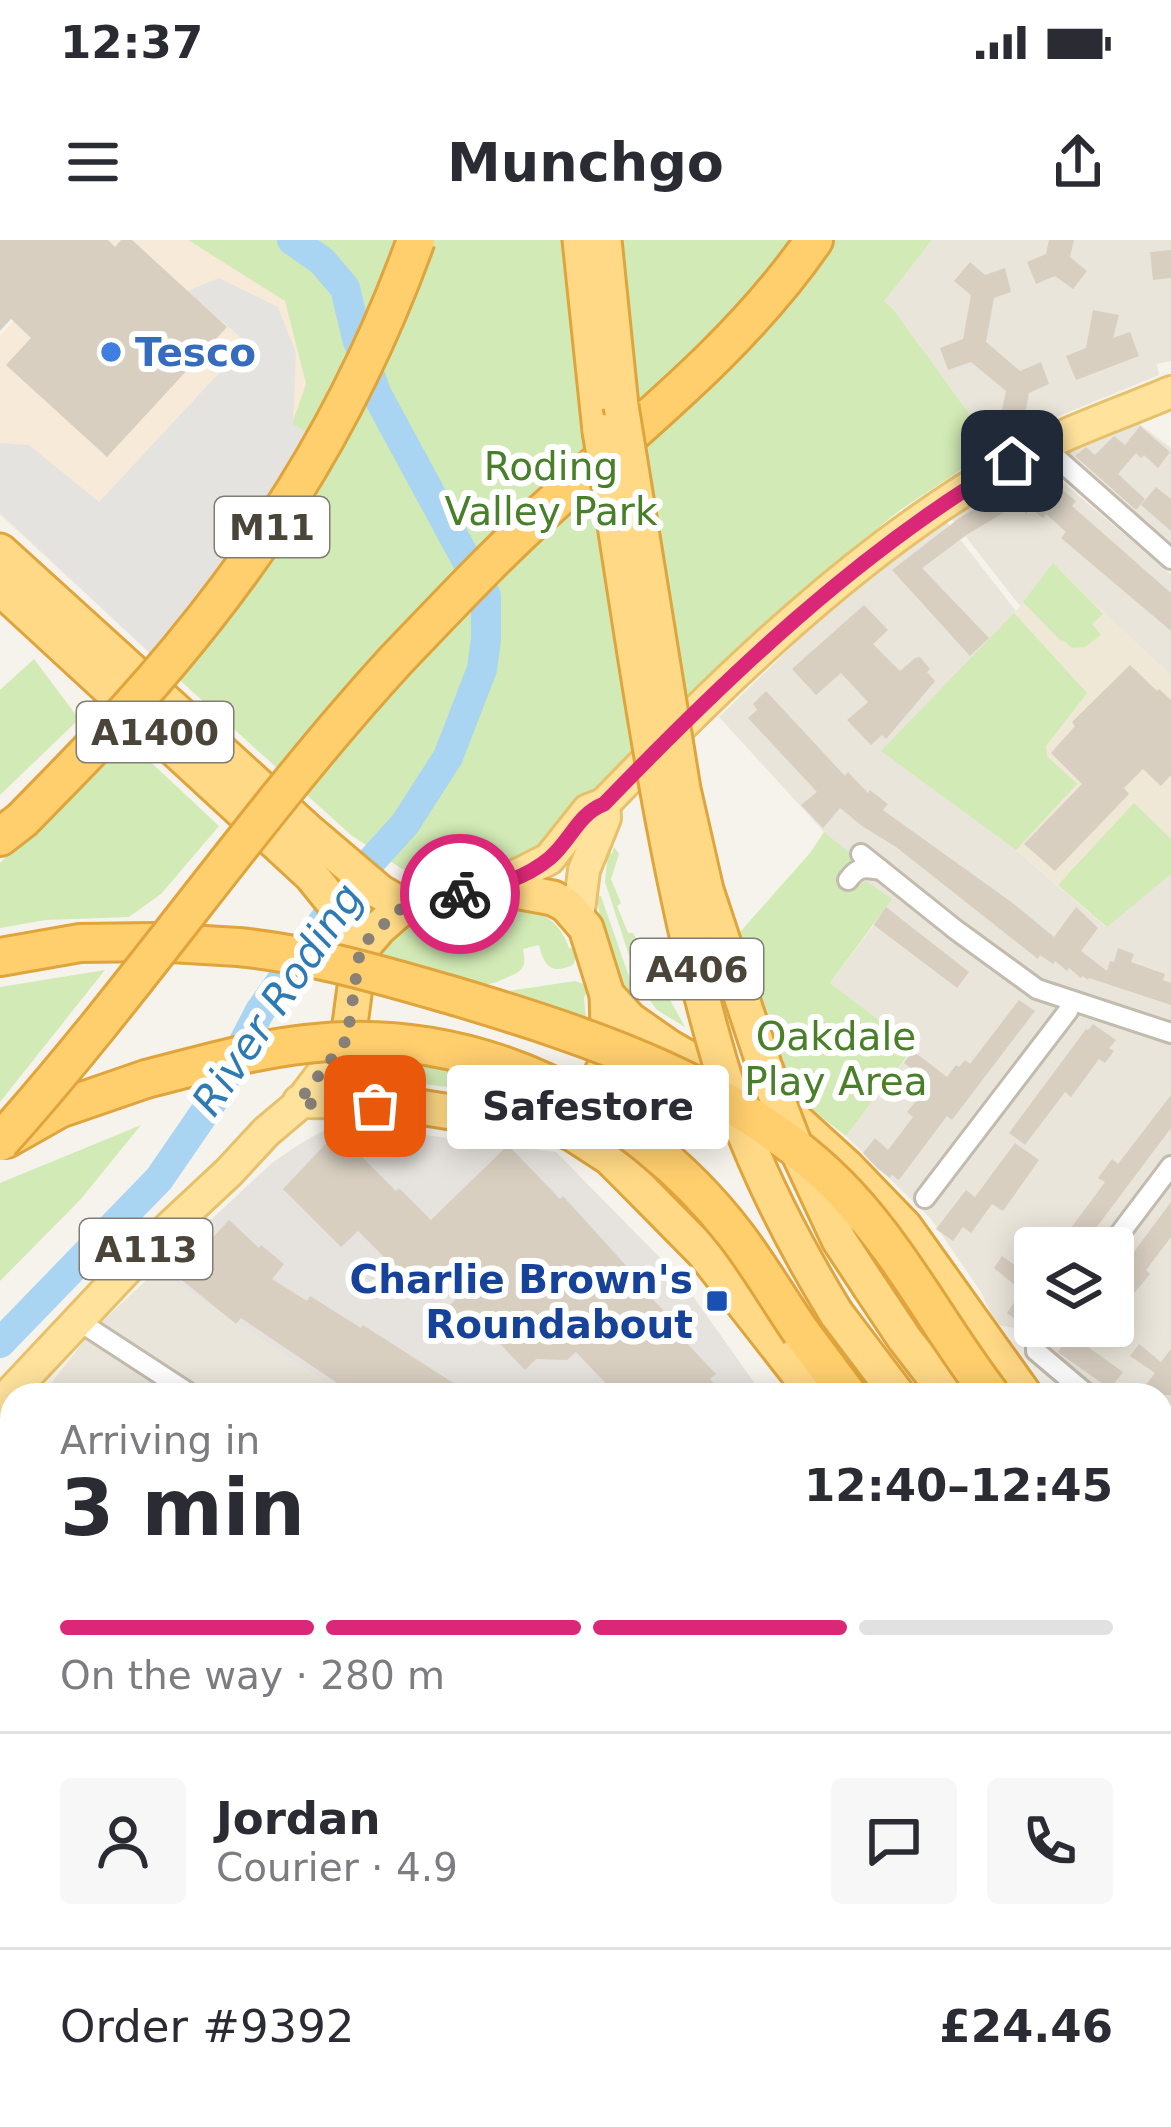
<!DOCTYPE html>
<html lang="en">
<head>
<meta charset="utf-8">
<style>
  body { margin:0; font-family:"DejaVu Sans",sans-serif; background:#f7f7f7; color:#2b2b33; height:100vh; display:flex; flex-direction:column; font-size:45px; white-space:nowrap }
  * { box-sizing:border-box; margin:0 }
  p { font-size:39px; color:#7c7c81 }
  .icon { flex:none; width:66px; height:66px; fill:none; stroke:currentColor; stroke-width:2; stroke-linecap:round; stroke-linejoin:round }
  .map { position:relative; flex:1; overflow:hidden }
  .side { position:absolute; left:0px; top:1143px; width:1173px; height:744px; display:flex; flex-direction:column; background:#fff; border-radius:36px 36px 0 0; box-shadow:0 6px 30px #0003 }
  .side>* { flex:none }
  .controls { position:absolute; left:1014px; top:987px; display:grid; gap:24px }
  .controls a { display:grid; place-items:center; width:120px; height:120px; border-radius:12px; background:#fff; box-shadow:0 6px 30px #0003; font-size:60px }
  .pin { position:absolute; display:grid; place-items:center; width:102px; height:102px; color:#fff; margin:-51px; border-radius:24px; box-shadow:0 6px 18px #0006 }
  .courier { position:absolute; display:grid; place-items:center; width:120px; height:120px; margin:-60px; border:9px solid #db2777; border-radius:50%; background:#fff; color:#222; box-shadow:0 3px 15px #0007 }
  .bubble { position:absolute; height:84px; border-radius:12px; background:#fff; box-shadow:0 6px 30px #0003; font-size:39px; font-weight:700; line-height:84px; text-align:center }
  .headline em { font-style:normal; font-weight:700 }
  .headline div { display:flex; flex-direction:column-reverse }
  .headline { display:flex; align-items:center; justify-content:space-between; height:204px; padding:0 60px }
  h1 { font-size:78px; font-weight:700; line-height:90px }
  .bar { display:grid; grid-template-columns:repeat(4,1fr); gap:18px 12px; align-content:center; height:144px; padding:0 60px }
  .bar i { height:15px; border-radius:9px; background:#e1e1e2 }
  .bar .current { background:#db2777 }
  .bar p { grid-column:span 4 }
  .line { display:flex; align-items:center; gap:30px; padding:0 60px; border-top:3px solid #e1e1e2 }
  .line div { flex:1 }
  .round { display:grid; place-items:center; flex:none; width:126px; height:126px; border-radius:12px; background:#f7f7f7 }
  .status { display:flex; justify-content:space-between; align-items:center; height:84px; padding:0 60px; background:#fff; direction:ltr }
  .status svg { height:33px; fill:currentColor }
  header { display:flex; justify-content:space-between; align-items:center; height:156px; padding:0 60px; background:#fff; font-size:54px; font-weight:700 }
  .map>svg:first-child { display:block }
  .residential { fill:#eae5da; fill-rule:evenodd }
  .commercial { fill:#f7ead8 }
  .industrial { fill:#e6e2dd }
  .education { fill:#efe8d6 }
  .green { fill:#d2eab5 }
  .parking { fill:#e5e3e0 }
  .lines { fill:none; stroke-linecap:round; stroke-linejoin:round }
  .river { stroke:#a9d4f2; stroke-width:30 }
  .building { fill:#d8cfc1 }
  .minor-casing { stroke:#c2bbae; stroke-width:24 }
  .primary-casing { stroke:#e6c16a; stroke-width:36 }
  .trunk-casing { stroke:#e0a43c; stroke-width:39 }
  .motorway-casing { stroke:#e0a43c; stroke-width:42 }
  .minor { stroke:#fff; stroke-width:18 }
  .primary { stroke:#ffe39c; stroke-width:30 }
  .trunk { stroke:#ffd985; stroke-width:33 }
  .motorway { stroke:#ffcf6e; stroke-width:36 }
  .trunk-bridge-casing { stroke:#e0a43c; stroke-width:39; stroke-linecap:butt }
  .motorway-bridge-casing { stroke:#e0a43c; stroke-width:42; stroke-linecap:butt }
  .trunk-bridge { stroke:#ffd985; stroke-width:33 }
  .motorway-bridge { stroke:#ffcf6e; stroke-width:36 }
  .done { stroke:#878178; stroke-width:12; stroke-dasharray:0 21.6 }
  .route { stroke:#db2777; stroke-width:15 }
  .shop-dot { fill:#3f7fe0; stroke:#fff; stroke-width:4.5 }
  .transit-dot { fill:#1a4fb4; stroke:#fff; stroke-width:4.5 }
  .labels { text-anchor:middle; stroke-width:12; stroke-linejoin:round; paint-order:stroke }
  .shield { fill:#fff; stroke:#817c74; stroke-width:3 }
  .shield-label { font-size:36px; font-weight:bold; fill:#4b4439 }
  .shop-label { font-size:39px; font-weight:bold; fill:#366cbe; stroke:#fff; text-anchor:start }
  .park-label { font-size:39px; fill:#4a7f2a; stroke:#fff }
  .transit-label { font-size:39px; font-weight:bold; fill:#164399; stroke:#fff; text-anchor:end }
  .water-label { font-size:42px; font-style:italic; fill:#2e7ab2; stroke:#fff }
</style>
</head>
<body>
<div class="status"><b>12:37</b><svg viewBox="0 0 49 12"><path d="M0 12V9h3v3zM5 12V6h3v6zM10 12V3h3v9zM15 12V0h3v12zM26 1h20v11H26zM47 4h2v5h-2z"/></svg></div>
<header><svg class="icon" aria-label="menu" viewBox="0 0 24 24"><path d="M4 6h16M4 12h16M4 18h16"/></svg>Munchgo<svg class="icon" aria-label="share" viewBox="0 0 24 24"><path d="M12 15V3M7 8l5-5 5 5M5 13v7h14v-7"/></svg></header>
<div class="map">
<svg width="1171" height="1887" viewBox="0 0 1171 1887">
  <rect width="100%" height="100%" fill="#f6f3ec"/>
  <!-- residential -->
  <g class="residential">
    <polygon points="932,0 1171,0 1171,121 1157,124 1159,135 1059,176 994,208 894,70 883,61"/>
    <polygon points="1134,180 1171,208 1171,304 1056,209"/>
    <polygon points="1039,222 1171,334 1171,436 1053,324 1020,366 952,279"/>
    <path d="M 942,276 L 1016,371 L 882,511 L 1016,610 L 1106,687 L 1171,634 L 1171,1179 L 1161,1193 L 1161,1155 L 1101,1155 L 1032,1100 L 1031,1091 L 997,1085 L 979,1049 L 931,979 L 846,896 L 914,808 L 830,743 L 874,685 L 854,650 L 840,640 L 855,618 L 824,592 L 719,477 L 827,372 ZM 1035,1008 L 1113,1008 L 1113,1086 L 1035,1086 Z"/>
    <polygon points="157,1030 344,1155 42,1155 90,1093"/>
    <polygon points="12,1193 12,1563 0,1559 0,1209"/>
    <polygon points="211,1875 1005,1875 998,1887 230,1887"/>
  </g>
  <!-- commercial -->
  <g class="commercial">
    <polygon points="88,0 188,0 285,60 306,145 293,184 153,416 0,275 0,96"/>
    <polygon points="0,1559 12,1563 12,1749 0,1741"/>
  </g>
  <!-- industrial -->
  <polygon class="industrial" points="338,884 556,912 680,1038 763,1155 344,1155 157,1030 273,922 306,900"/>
  <!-- education -->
  <polygon class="education" points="1053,323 1171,436 1171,634 1107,687 1016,610 881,511 1018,369"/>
  <!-- green -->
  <g class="green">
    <polygon points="188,0 932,0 884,61 894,70 994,208 900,270 826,330 584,559 546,607 522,620 424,635 402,629 351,595 153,416 239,301 307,193 292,184 306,144 285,61"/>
    <polygon points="1053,323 1103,374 1092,384 1101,395 1085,407 1072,408 1063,400 1061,401 1023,362"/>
    <polygon points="1014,373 1087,453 1046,506 1047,516 1077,544 1016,610 881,511"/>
    <polygon points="34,419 79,479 0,555 0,450"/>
    <polygon points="127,500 219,586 161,654 129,677 46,680 0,688 0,623"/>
    <polygon points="1134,563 1171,599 1171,634 1107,687 1058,645"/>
    <polygon points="824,592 856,618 840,640 853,649 866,641 892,659 830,743 914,807 846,896 792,855 733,700 810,613"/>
    <polygon points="614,607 619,614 611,639 621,663 617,666 628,693 633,693 685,787 657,770 639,746 605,642 608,612 612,614"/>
    <polygon points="596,656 601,656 635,754 646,769 677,793 628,760 602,685"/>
    <path d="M 515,668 C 543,670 560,682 569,708 L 574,709 L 576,717 L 573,725 C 551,735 544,726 539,705 L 523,709 C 526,726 525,730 508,737 C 498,742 483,747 471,746 C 445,743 403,726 376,718 C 381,707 388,694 399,687 C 418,674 489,671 515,668 Z"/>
    <polygon points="105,730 0,862 0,747"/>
    <polygon points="575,741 583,744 587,751 584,758 587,787 494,753"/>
    <path d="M 372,817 C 428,821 479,835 531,855 L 522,856 L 415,843 L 392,832 Z"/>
    <polygon points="141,885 80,960 0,1041 0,943"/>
    <polygon points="1161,1605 1171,1613 1171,1887 998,1887 1005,1875 1161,1875"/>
    <polygon points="0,1741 12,1749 12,1875 213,1875 232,1887 0,1887"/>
  </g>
  <!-- parking -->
  <polygon class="parking" points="219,38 278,67 296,113 293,184 308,193 239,301 153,416 0,273 0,203 29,205 99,262 247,103 187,51"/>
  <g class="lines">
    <!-- river -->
    <polyline class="river" points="0,1103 159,939 214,859 260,771 347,648 405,584 448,517 482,429 486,399 486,356 376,153 357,98 345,48 322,21 292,0"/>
  </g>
  <!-- building -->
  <g class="building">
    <polygon points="0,0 108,0 115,7 121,0 132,0 227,87 107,217 6,125 31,98 11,79 0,91"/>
    <polygon points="1049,0 1074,0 1070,17 1087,31 1073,49 1055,36 1036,44 1027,22 1046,14"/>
    <polygon points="1171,10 1171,38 1153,40 1150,12"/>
    <polygon points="970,22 985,35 1005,28 1011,52 994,58 986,102 1020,131 1041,122 1049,144 1029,153 1025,174 1002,170 1006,151 971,122 948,130 940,108 963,99 971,55 954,41"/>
    <polygon points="1093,70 1119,75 1113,98 1130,92 1139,116 1076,140 1066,116 1086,108"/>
    <polygon points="1140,186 1170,212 1158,228 1144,215 1141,218 1136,213 1118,234 1145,259 1136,270 1075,216 1086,207 1095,215 1114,196 1125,205"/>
    <polygon points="1038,230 1076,261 1072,266 1171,353 1171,391 1061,298 1066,292 1046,274 1043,278 1030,268 1026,274 1018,264 968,294 922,328 989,398 970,416 892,330 958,279"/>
    <polygon points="1156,247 1171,259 1171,291 1141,265"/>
    <polygon points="864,365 888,390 873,404 900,431 915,418 920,417 930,429 927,432 935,441 886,499 882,495 871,505 847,480 868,462 841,433 816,455 792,429"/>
    <polygon points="1130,425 1157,451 1159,449 1171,460 1171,535 1161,546 1143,529 1124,548 1129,554 1055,631 1024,604 1082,544 1051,513 1075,486 1072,482"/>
    <polygon points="766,451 845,536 848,532 868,553 870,550 888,564 883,570 1014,664 1054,697 1076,667 1098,688 1081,711 1107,731 1110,721 1114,722 1118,708 1134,714 1131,722 1165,734 1163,740 1171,743 1171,765 1089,738 1088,740 1083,736 1081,738 1069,728 1067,731 1055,721 1053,724 1040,715 1038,719 896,607 862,586 840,568 823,588 801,565 817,552 748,478 757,470 753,464"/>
    <polygon points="886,667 969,732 957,748 874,685"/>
    <polygon points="1019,760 1035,771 952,880 947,876 899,940 892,935 890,938 877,928 863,913 875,898 888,910 913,877 907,872 930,843 904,823 913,811 947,837 956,825 959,827 965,820 970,824"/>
    <polygon points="1093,784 1116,800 1109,808 1114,811 1105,823 1099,819 1071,857 1065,852 1025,905 1009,893 1086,789 1088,790"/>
    <polygon points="1171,855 1171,888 1081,1008 1047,1008 1062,988 1068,992 1105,942 1098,938 1112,919 1118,924"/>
    <polygon points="337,892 396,951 399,948 431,980 508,905 560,959 563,956 631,1031 629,1034 682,1090 678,1094 716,1134 710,1139 725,1155 635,1155 624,1144 615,1153 576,1112 567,1120 536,1119 525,1130 483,1086 474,1094 448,1067 455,1060 431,1035 410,1056 382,1028 389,1022 358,991 341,1007 283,949"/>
    <polygon points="1015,903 1039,920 1003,971 992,964 971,993 963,987 953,1001 936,989 966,950 975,957"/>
    <polygon points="1171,962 1171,997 1146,1030 1150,1034 1126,1063 1123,1060 1113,1075 1113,1040"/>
    <polygon points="229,980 259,1008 261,1005 284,1024 272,1039 307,1061 310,1056 361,1088 363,1085 472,1155 355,1155 241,1078 236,1084 177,1036"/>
    <polygon points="1002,1016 1025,1032 1035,1019 1035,1069 1022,1084 1007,1073 1022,1051 994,1028"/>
    <polygon points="1078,1086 1104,1086 1088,1107 1123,1132 1110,1149 1058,1112"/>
    <polygon points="1139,1104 1161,1122 1171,1109 1171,1155 1138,1155 1155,1133 1130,1116"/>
  </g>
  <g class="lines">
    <defs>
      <g id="minor">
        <polyline points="1042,205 1171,319"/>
        <polyline points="861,614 956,690 1037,749 1171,793"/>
        <path d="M 848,640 C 858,626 865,627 881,630"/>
        <polyline points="925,958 1068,771 1071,761"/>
        <polyline points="1109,1008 1171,926"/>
        <polyline points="77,1080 192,1155"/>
        <polyline points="1051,1086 1036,1105 1036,1111 1088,1155"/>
        <polyline points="1161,1205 1171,1192"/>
        <polyline points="0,1545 12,1549"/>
        <polyline points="601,1875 619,1887"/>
        <polyline points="738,1887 746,1875"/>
      </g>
      <g id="primary">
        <path d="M 493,647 L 549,619 L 588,570 L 604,564 C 724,440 861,306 1011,222 C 1062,193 1117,175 1171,152"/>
        <polyline points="578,678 584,630 605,578 604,564"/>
        <path d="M 299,861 C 313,864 326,861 340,862 C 361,863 380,869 401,864"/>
        <polyline points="0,1164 139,1016 229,932 266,892 298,865 348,799"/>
      </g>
      <g id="trunk">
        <polyline points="580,0 600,191"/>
        <polyline points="604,0 621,166"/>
        <polyline points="0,311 306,589 380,652 404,666"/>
        <polyline points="0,348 311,635 349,682 360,710"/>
        <polygon points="493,647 553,658 566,665 586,688 607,755 609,819 598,840 583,855 566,867 537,878 463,874 401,864 381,850 360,826 348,799 360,710 380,687 404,666"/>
        <polyline points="607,755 629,779 669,807 793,878 847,927 905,987 1025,1155"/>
        <polyline points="537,878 573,894 610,918 629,937 703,1012 815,1155"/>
        <polyline points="870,1047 904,1098 948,1155"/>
        <polyline points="836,1073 898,1155"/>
        <polyline points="1161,1307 1171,1318"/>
        <polyline points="1161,1395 1171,1405"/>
        <polyline points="1161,1448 1171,1459"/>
        <polyline points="1161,1539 1171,1548"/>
      </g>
      <g id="motorway">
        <path d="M 396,420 C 447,367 498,312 553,263 C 644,181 744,102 814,0"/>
        <polyline points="0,597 22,580 66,535"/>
        <polyline points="0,717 80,703 154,702 238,707"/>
        <polyline points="6,899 59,869 146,839"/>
        <polyline points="801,1092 848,1155"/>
        <polyline points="1161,1351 1171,1361"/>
        <polyline points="1161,1508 1171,1517"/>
      </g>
    </defs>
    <!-- minor casing -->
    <use href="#minor" class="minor-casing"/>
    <!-- primary casing -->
    <use href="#primary" class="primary-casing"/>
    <!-- trunk casing -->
    <use href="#trunk" class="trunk-casing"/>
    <!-- motorway casing -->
    <use href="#motorway" class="motorway-casing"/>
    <!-- minor -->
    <use href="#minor" class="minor"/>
    <!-- primary -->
    <use href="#primary" class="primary"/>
    <!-- trunk -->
    <use href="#trunk" class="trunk"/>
    <!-- motorway -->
    <use href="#motorway" class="motorway"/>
    <defs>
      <g id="trunk-bridge">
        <polyline points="621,166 683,549 706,650 764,825 796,908 839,1000 870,1047"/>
        <path d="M 600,191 C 635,403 660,620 721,826 C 747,914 789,996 836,1073"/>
      </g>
      <g id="motorway-bridge">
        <path d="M 66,535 C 222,376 340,212 416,0"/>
        <path d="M 238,707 C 311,714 381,735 451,755 C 588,796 747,847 847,955 C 903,1015 941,1090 991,1155"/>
        <path d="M 146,839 C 198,826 251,810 306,804 C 472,783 634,863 735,994 C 759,1025 779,1060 801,1092"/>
        <path d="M 0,902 C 139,747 255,574 396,420"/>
      </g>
    </defs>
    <!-- trunk-bridge casing -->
    <use href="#trunk-bridge" class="trunk-bridge-casing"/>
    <!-- motorway-bridge casing -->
    <use href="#motorway-bridge" class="motorway-bridge-casing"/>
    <!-- trunk-bridge -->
    <use href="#trunk-bridge" class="trunk-bridge"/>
    <!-- motorway-bridge -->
    <use href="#motorway-bridge" class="motorway-bridge"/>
  </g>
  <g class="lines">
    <!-- done -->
    <polyline class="done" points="375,866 334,861 312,864 299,861 347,799 360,710 370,697 404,666 460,654"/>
    <!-- route -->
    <path class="route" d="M 460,654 C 491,648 525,639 550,618 C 571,600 578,574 604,564 C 727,437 859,310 1012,221"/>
  </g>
  <!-- markers -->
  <circle class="shop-dot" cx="111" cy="112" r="12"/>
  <rect class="transit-dot" x="705" y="1049" width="24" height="24" rx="6"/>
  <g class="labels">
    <!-- shield labels -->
    <g class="shield">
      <rect x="215" y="257" width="114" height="60" rx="9"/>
      <rect x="77" y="462" width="156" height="60" rx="9"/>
      <rect x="631" y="699" width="132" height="60" rx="9"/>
      <rect x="80" y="979" width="132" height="60" rx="9"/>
    </g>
    <g class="shield-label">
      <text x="272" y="300">M11</text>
      <text x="155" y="505">A1400</text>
      <text x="697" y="742">A406</text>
      <text x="146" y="1022">A113</text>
    </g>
    <!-- shop labels -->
    <g class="shop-label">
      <text x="135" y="126">Tesco</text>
    </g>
    <!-- park labels -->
    <g class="park-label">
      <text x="551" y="240">Roding<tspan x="551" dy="45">Valley Park</tspan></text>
      <text x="836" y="810">Oakdale<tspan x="836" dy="45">Play Area</tspan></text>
    </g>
    <!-- transit labels -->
    <g class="transit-label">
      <text x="693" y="1053">Charlie Brown's<tspan x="693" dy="45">Roundabout</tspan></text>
    </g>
    <!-- water labels -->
    <g class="water-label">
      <text transform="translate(277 759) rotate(-56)" y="15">River Roding</text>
    </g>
  </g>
</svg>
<div class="controls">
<a><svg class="icon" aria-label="layers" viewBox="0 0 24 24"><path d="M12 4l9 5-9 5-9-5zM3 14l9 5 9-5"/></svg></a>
</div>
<div class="pin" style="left:375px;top:866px;background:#ea580c"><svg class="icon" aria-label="bag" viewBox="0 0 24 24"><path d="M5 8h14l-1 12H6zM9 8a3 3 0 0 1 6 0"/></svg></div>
<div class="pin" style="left:1012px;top:221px;background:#1f2937"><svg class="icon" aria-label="home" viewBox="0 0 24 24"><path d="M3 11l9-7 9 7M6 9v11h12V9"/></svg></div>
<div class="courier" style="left:460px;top:654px"><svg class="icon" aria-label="bike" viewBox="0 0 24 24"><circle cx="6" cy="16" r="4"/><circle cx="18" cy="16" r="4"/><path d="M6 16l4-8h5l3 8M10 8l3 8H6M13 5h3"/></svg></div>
<div class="bubble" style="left:447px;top:825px;width:282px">Safestore</div>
<section class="side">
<div class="headline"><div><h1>3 min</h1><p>Arriving in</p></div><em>12:40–12:45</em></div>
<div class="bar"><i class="current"></i><i class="current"></i><i class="current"></i><i></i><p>On the way · 280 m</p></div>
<div class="line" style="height:216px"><a class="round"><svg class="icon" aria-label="person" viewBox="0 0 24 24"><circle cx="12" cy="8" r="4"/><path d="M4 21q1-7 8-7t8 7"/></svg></a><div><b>Jordan</b><p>Courier · 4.9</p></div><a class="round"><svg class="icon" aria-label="chat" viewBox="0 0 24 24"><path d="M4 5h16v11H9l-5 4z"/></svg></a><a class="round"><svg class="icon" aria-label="phone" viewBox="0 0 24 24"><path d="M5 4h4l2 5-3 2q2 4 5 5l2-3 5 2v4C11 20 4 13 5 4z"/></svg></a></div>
<div class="line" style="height:156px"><div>Order #9392</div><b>£24.46</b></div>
</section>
</div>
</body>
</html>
